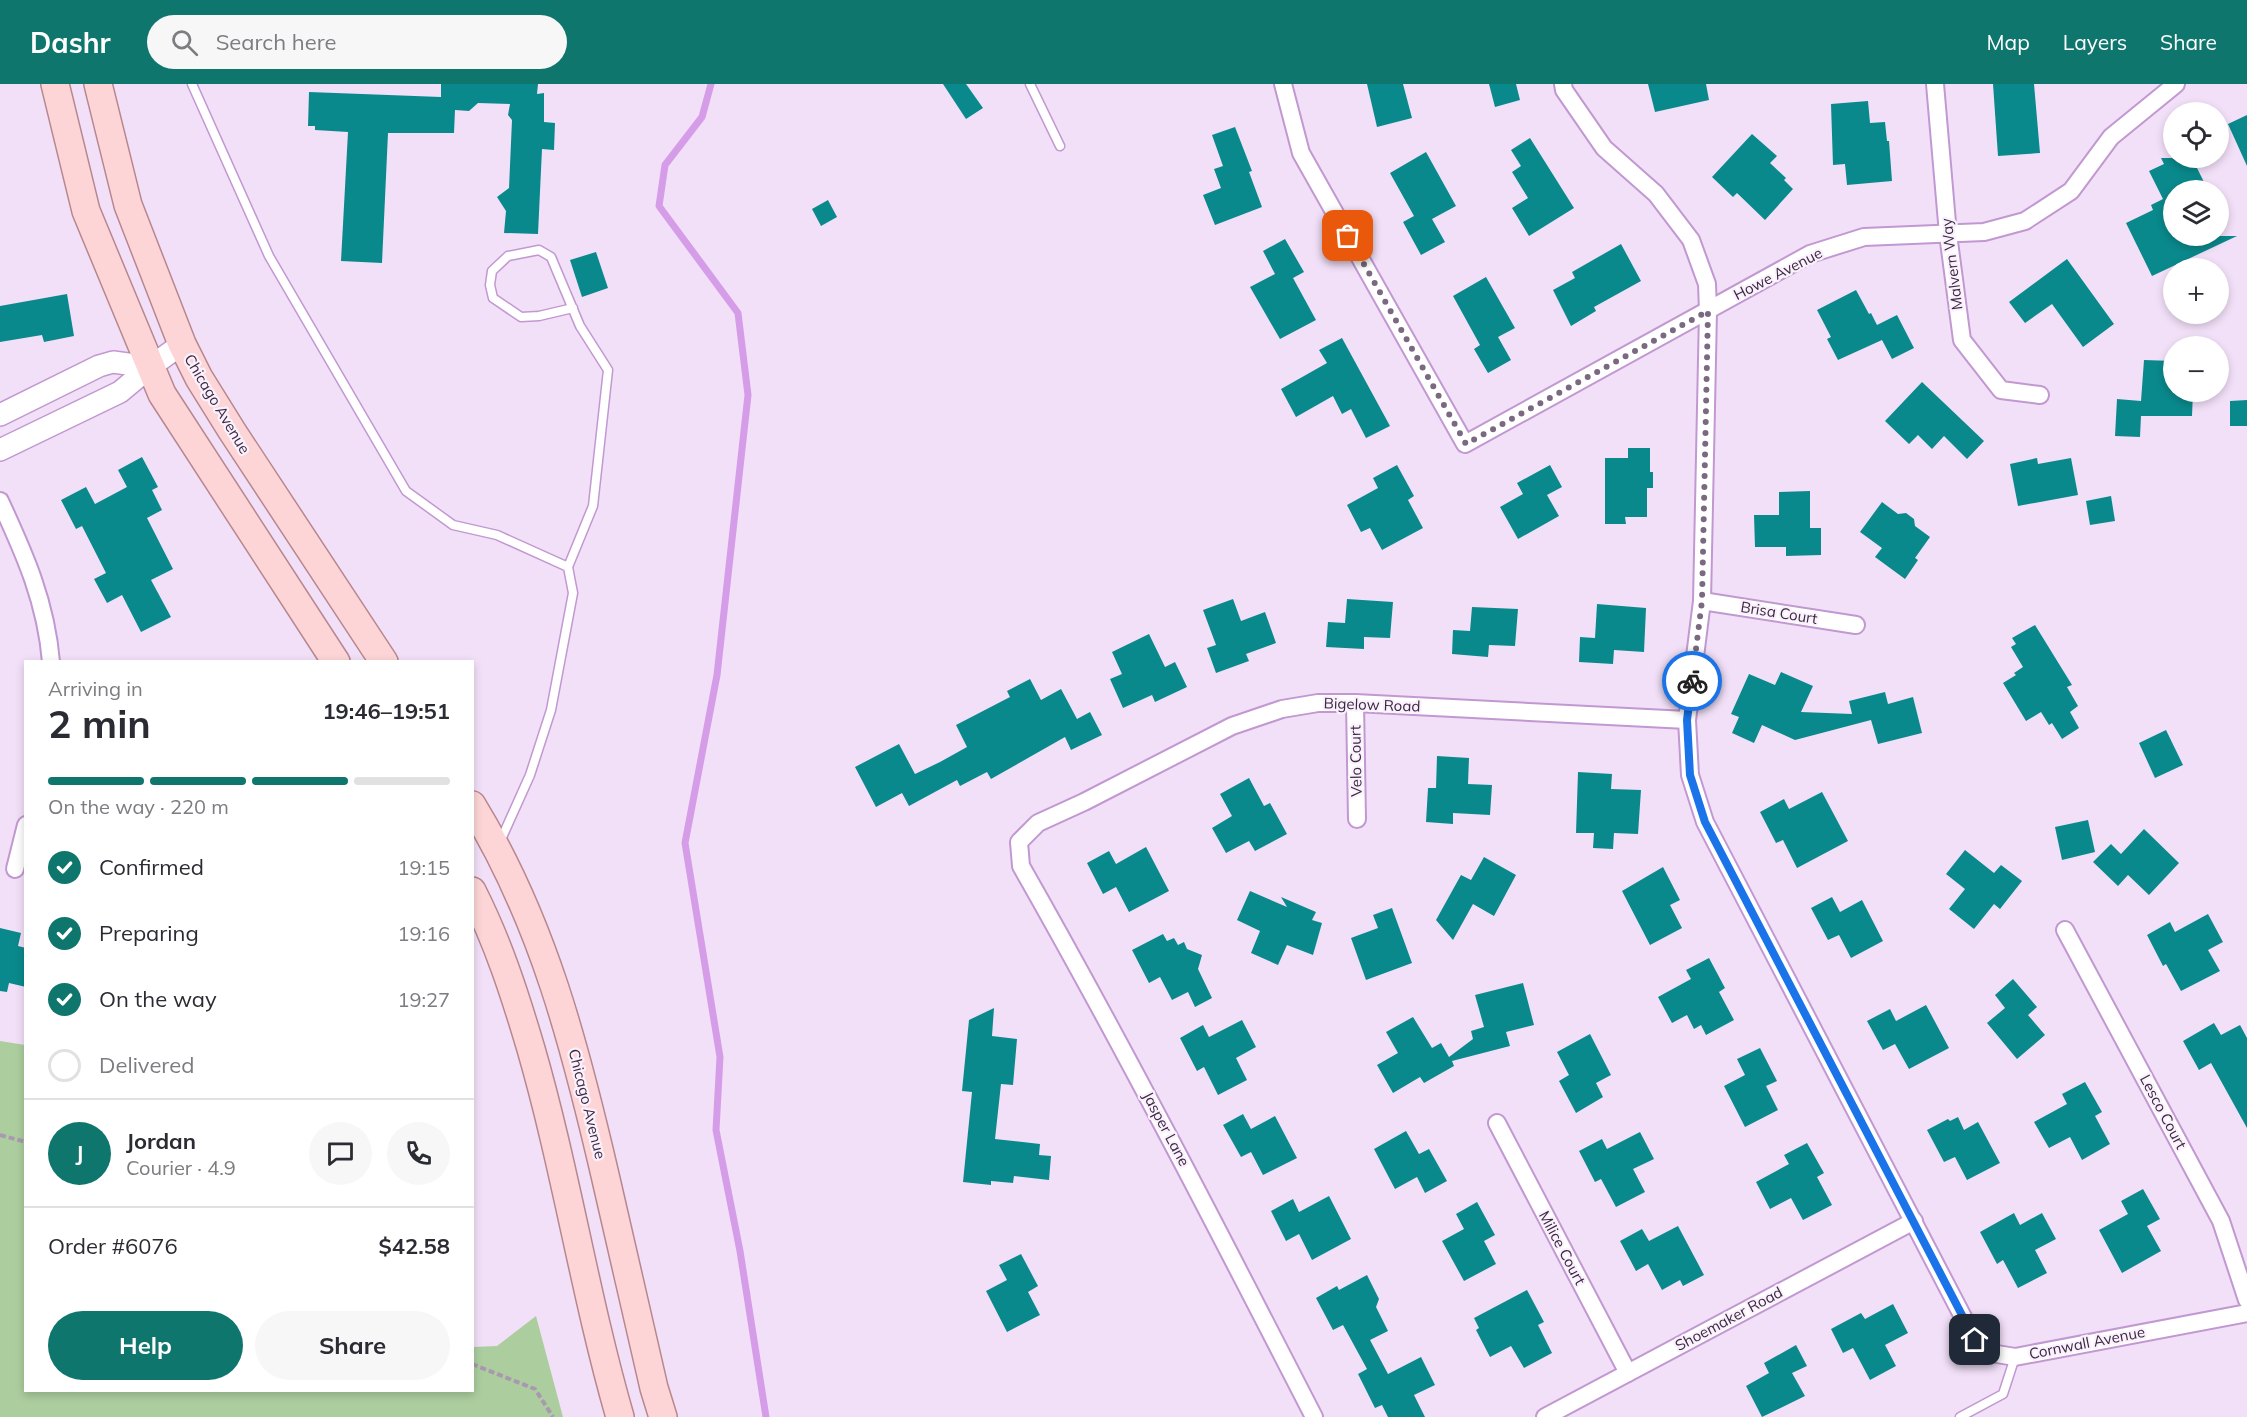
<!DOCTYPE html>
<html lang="en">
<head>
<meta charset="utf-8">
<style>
  body { margin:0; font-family:Mulish,sans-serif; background:#f7f7f7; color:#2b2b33; height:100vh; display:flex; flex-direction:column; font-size:22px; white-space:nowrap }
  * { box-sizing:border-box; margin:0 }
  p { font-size:20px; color:#7c7c81 }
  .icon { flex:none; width:33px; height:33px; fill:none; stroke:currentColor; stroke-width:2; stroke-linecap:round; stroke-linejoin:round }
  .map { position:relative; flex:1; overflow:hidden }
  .panel { position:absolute; left:24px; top:576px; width:450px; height:732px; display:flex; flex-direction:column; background:#fff; border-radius:0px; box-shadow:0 3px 9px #0003 }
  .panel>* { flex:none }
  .tools { position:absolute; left:2163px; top:18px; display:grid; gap:12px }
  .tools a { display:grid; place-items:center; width:66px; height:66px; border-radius:50%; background:#fff; box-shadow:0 3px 9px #0003; font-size:30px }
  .pin { position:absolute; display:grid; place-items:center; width:51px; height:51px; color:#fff; margin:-26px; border-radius:12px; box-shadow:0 3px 9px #0006 }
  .courier { position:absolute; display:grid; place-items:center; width:60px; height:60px; margin:-30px; border:4px solid #1a73e8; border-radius:50%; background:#fff; color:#222; box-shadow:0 2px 8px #0007 }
  .summary em { font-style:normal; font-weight:700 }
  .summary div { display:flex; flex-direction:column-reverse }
  .summary { display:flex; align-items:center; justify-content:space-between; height:102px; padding:0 24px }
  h1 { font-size:39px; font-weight:700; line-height:45px }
  .bar { display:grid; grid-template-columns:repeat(4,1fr); gap:9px 6px; align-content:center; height:72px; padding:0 24px }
  .bar i { height:8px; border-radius:4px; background:#e1e1e2 }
  .bar .selected { background:#0f766e }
  .bar p { grid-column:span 4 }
  .line { display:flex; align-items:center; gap:15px; padding:0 24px; border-top:2px solid #e1e1e2 }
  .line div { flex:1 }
  .round { display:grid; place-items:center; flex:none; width:63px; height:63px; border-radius:32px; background:#f7f7f7 }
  ol { padding:0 24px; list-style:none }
  li { display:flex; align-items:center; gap:18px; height:66px }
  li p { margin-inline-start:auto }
  li .icon { padding:6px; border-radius:50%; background:#0f766e; color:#fff; stroke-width:4 }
  li:last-child { color:#7c7c81 }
  li i { width:33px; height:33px; border:3px solid #e1e1e2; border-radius:50% }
  .cta { display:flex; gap:12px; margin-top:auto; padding:12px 24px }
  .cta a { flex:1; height:69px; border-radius:36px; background:#0f766e; color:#fff; font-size:24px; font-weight:700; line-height:69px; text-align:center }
  .cta a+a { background:#f7f7f7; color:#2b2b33 }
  header { display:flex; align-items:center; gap:36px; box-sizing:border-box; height:84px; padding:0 30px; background:#0f766e; color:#fff }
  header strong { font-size:28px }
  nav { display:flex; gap:33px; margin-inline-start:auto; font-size:21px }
  .search { width:420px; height:54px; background:#f7f7f7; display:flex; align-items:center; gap:15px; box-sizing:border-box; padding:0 21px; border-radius:33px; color:#7c7c81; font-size:22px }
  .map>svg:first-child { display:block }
  .green { fill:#acce9f }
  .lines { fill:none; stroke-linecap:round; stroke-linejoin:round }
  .stream { stroke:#d59de8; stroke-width:7 }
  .building { fill:#0a898c }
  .service-casing { stroke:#c298d1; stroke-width:11 }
  .minor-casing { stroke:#c298d1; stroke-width:20 }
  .tertiary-casing { stroke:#c298d1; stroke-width:24 }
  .primary-casing { stroke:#b7878f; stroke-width:30 }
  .path { stroke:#aa98b0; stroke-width:4; stroke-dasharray:6 3; stroke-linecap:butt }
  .service { stroke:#fff; stroke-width:8 }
  .minor { stroke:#fff; stroke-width:16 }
  .tertiary { stroke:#fff; stroke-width:21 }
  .primary { stroke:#fdd5d6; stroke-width:27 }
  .done { stroke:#7a6980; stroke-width:6; stroke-dasharray:0 10.8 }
  .route { stroke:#1a73e8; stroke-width:8 }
  .labels { text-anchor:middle; stroke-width:4.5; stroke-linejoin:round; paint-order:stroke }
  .street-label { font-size:15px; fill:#3a2940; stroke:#faf1fd }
</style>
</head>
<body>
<header>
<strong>Dashr</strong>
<div class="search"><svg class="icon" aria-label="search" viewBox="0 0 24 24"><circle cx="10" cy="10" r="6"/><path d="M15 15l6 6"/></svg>Search here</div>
<nav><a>Map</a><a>Layers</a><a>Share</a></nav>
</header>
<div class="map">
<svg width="2247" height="1333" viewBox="0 0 2247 1333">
  <rect width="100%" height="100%" fill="#f2e0f8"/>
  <!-- green -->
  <polygon class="green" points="0,957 25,961 26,1306 472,1306 473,1263 497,1262 536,1232 563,1333 0,1333"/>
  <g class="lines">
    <!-- stream -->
    <polyline class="stream" points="711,0 702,33 665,81 659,122 738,229 748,311 717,591 685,759 720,973 716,1046 740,1167 766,1333"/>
  </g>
  <!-- building -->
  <g class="building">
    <polygon points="441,0 538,0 537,10 544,9 544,38 555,39 554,66 542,65 538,150 504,149 506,127 497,113 509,104 512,36 508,31 510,20 478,19 469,27 455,26 454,49 388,49 382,179 341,177 348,48 315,46 315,42 308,42 309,8 441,13"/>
    <polygon points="943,0 966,0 983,24 966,35"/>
    <polygon points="1367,0 1403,0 1412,34 1377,43"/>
    <polygon points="1489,0 1516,0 1520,16 1495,23"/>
    <polygon points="1648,0 1706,0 1709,16 1655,28"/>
    <polygon points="1993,0 2034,0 2040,69 1998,72"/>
    <polygon points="1868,17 1870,39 1885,38 1887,57 1889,57 1892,97 1847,101 1845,80 1833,81 1831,20"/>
    <polygon points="2247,31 2247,82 2228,40"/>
    <polygon points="1235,43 1252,87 1249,88 1262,123 1215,141 1203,111 1221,104 1214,85 1223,82 1212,51"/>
    <polygon points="1752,50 1777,72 1770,79 1786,94 1784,96 1793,105 1765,136 1737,109 1733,113 1712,93"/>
    <polygon points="1530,54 1574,124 1529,152 1512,124 1528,114 1512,88 1521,82 1511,66"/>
    <polygon points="1426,68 1456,122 1432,135 1445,158 1421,171 1403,138 1414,132 1390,89"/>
    <polygon points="2161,74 2192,74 2208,106 2174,106 2174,152 2237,152 2152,192 2126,139 2153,126 2151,121 2163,115 2149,87 2164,80"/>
    <polygon points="828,116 837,133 821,142 812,125"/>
    <polygon points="1285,155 1304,188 1293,194 1316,236 1280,255 1250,203 1275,190 1263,167"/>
    <polygon points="1621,160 1641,197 1594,223 1596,227 1571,242 1553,206 1575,194 1572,188"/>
    <polygon points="596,168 608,204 582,213 570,176"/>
    <polygon points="2067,175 2114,240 2083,263 2052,220 2025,239 2009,218"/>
    <polygon points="1486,193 1515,244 1498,253 1511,276 1488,289 1474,265 1480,261 1453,212"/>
    <polygon points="1856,206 1869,230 1871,229 1877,241 1897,231 1914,264 1892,275 1882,256 1838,276 1827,255 1831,253 1817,226"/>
    <polygon points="67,210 74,252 44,258 42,251 0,258 0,222"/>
    <polygon points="1342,254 1390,342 1366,354 1351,325 1342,330 1333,312 1296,333 1281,305 1327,279 1319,266"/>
    <polygon points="2144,276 2174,277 2174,308 2193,308 2192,332 2141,332 2140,353 2115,352 2117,315 2141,317"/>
    <polygon points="1922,298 1984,357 1967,375 1944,352 1932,365 1918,351 1909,360 1885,337"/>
    <polygon points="2247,316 2247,342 2230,342 2230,317"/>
    <polygon points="1628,364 1650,364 1650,388 1653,388 1653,404 1647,404 1647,433 1625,433 1626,440 1605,440 1605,374 1628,374"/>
    <polygon points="142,373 158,403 152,406 162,426 147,434 173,485 151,496 171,533 141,548 122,511 107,519 94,495 106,489 82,442 76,445 61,416 86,403 95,420 127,403 118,386"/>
    <polygon points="2037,374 2038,380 2071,374 2078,411 2018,422 2010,380"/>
    <polygon points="1397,381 1414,412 1408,416 1423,444 1382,466 1370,444 1361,448 1347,421 1378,404 1373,394"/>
    <polygon points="1550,381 1562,403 1547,411 1559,432 1518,455 1500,423 1523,410 1517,399"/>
    <polygon points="1810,407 1810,444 1821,444 1821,471 1786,472 1786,463 1755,463 1754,431 1779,431 1779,408"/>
    <polygon points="2111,412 2115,437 2090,441 2086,417"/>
    <polygon points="1882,418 1898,430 1906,429 1914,435 1915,442 1930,453 1915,474 1918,476 1905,495 1875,473 1882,464 1860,448"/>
    <polygon points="1233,515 1241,537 1265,528 1276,559 1246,570 1249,577 1216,589 1207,564 1216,561 1203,526"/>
    <polygon points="1347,515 1393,518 1390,554 1364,553 1364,565 1326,563 1328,538 1345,539"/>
    <polygon points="1597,520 1646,524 1644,568 1614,566 1613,580 1579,578 1580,553 1595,554"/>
    <polygon points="1472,523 1518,525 1515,562 1489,561 1488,573 1452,570 1453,546 1470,547"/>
    <polygon points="2035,541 2072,601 2067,603 2078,622 2070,628 2079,644 2062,655 2052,639 2049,641 2041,628 2026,637 2003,599 2016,591 2014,589 2023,583 2011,563 2016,560 2012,554"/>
    <polygon points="1149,550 1165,583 1175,578 1187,603 1155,618 1152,611 1123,624 1110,595 1122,590 1112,568"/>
    <polygon points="1781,588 1813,602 1801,628 1852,630 1849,617 1885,608 1888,620 1913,613 1922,649 1878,660 1871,636 1795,656 1762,641 1754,659 1732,649 1739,633 1731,630 1749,590 1775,601"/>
    <polygon points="1030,595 1041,616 1061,605 1077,635 1090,628 1102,651 1071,666 1065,653 991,695 987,688 960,702 957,696 909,722 902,709 876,723 855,683 899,660 915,690 940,678 967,663 956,641 1010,613 1007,607"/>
    <polygon points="2166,646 2183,681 2155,694 2139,659"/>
    <polygon points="1437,672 1469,674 1468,700 1492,701 1490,731 1453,729 1453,740 1426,738 1428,704 1436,704"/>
    <polygon points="1578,688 1612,690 1611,705 1641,706 1638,750 1614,749 1613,765 1593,764 1594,749 1576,749"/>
    <polygon points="1249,694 1264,722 1270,719 1287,750 1255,767 1249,757 1226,769 1212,744 1232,732 1220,710"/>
    <polygon points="1822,708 1848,757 1797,784 1783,756 1776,759 1760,728 1784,715 1789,725"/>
    <polygon points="2088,736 2095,768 2062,776 2055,743"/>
    <polygon points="2144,745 2179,779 2149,811 2128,791 2118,802 2093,778 2111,760 2121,770"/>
    <polygon points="1146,763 1169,807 1129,828 1116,803 1103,810 1087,779 1109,767 1116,780"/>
    <polygon points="1965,766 1994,789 2001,781 2022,797 2000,825 1994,820 1974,845 1949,825 1965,805 1946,790"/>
    <polygon points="1484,773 1516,791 1494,832 1473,820 1453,856 1436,836 1461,791 1471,796"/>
    <polygon points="1663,783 1680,816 1670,821 1682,844 1650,861 1622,807"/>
    <polygon points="1250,807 1287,823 1281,813 1316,828 1312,836 1322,839 1313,871 1287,861 1278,881 1251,869 1260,847 1237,836"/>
    <polygon points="1832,813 1840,828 1862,816 1883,857 1851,874 1839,851 1828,856 1811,824"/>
    <polygon points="1392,824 1412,879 1366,896 1351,854 1378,844 1373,831"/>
    <polygon points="2208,830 2223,858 2208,866 2220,887 2181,907 2166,880 2163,882 2147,851 2170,838 2175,848"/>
    <polygon points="0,844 21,849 18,862 26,864 26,903 9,899 7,908 0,907"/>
    <polygon points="1163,850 1167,857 1174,854 1178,861 1184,858 1187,865 1202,871 1198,885 1212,914 1195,923 1188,908 1172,916 1160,893 1149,899 1132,866"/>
    <polygon points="1709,874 1725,904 1719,908 1734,936 1706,951 1701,941 1694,945 1687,931 1672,939 1658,913 1691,895 1686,886"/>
    <polygon points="2013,895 2037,923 2028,931 2045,951 2017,975 1987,939 2005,924 1995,911"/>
    <polygon points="1523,899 1534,941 1506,948 1510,962 1452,977 1454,982 1424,999 1420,993 1393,1009 1377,981 1398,969 1386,948 1413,933 1432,964 1441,959 1449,973 1473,955 1471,947 1484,943 1475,911"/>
    <polygon points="1926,921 1949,964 1909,985 1895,960 1883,966 1867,937 1890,925 1896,937"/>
    <polygon points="994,924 992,952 1017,955 1013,1001 1001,1000 995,1055 1040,1060 1039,1071 1051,1072 1049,1096 1014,1092 1013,1099 991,1097 991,1101 963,1098 972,1008 962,1007 969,936"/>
    <polygon points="1242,936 1256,963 1236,974 1247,996 1218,1011 1204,983 1197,987 1180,954 1203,941 1209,953"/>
    <polygon points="2214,939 2221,951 2240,941 2247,954 2247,1044 2211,979 2199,986 2183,957"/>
    <polygon points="1590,950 1611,991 1596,999 1603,1013 1576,1029 1559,997 1569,991 1557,968"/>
    <polygon points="1760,964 1777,997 1766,1002 1778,1026 1745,1043 1724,1002 1745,991 1737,975"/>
    <polygon points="2085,998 2102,1028 2095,1032 2110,1060 2082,1076 2070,1053 2049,1064 2034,1038 2067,1020 2062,1010"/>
    <polygon points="1243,1030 1251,1045 1275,1032 1297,1074 1263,1091 1251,1068 1241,1073 1223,1041"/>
    <polygon points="1958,1033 1964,1046 1978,1038 2000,1079 1967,1096 1955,1073 1944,1078 1927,1046 1948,1035 1950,1037"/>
    <polygon points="1406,1047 1419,1070 1429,1065 1447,1097 1425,1109 1417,1093 1395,1105 1374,1065"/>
    <polygon points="1640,1048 1654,1075 1633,1085 1645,1108 1616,1123 1601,1095 1595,1098 1579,1067 1602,1055 1607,1065"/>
    <polygon points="1807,1059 1824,1089 1817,1093 1832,1121 1803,1136 1791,1114 1770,1125 1756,1098 1789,1080 1784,1071"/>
    <polygon points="2143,1105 2160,1135 2147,1142 2161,1167 2122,1189 2099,1146 2128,1130 2121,1117"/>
    <polygon points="1329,1112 1351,1155 1312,1176 1299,1150 1286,1157 1271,1127 1293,1115 1299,1128"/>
    <polygon points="1477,1118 1495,1151 1484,1157 1496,1180 1464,1197 1442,1157 1464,1145 1456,1130"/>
    <polygon points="2014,1129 2020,1141 2042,1129 2056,1155 2035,1166 2047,1189 2018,1204 2003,1176 1997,1180 1980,1148"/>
    <polygon points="1678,1142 1704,1191 1683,1202 1680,1196 1662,1206 1648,1180 1636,1187 1620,1157 1642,1145 1649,1157"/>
    <polygon points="1021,1170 1038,1202 1028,1208 1040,1231 1007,1248 986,1207 1007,1196 999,1181"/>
    <polygon points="1367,1191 1379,1215 1376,1223 1388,1247 1370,1256 1388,1290 1421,1273 1435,1301 1414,1311 1425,1333 1388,1333 1382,1321 1375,1324 1358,1290 1367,1285 1343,1241 1333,1246 1316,1214 1337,1202 1339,1206"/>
    <polygon points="1527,1206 1544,1238 1538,1241 1552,1269 1524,1284 1511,1262 1490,1273 1476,1246 1479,1244 1474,1234"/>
    <polygon points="1893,1220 1908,1249 1885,1261 1896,1282 1870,1296 1853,1264 1843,1269 1831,1245 1861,1229 1865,1235"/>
    <polygon points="1796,1261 1807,1282 1792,1289 1805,1312 1762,1333 1746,1302 1769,1289 1764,1279"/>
  </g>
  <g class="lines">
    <defs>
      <g id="service">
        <polyline points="192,0 269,172 406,407 453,441 497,451 568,483 573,509 551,626 530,691 499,760"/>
        <polyline points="1030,0 1060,62"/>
        <polyline points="568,483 593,422 608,286 580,242 551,173 539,166 508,172 492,187 490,201 493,214 521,233 539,232 573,224"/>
        <polyline points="1960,1333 2003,1310 2015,1273"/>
      </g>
      <g id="minor">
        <polyline points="1283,0 1301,69 1465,360 1810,170 1864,153 1984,148 2025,137 2071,107 2111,53 2176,0"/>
        <polyline points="1563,0 1564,6 1604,64 1656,110 1691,156 1707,200 1708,227 1702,517 1687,636 1690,691 1705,738 1975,1256 1991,1269 2015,1273 2247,1229"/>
        <polyline points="1935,0 1948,150 1962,256 2001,306 2040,311"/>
        <path d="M 0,417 C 25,471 46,518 51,578"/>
        <polyline points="1702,517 1856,541"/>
        <polyline points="1355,619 1357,735"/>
        <polyline points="15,785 26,741"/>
        <polyline points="2065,846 2221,1137 2247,1216"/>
        <polyline points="1497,1039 1628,1289"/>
        <path d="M 1314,1333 C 1219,1148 1124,963 1021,782 L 1019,758 L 1038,739 L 1084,718 L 1232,642 L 1282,625 L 1318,619 L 1355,619 L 1687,636"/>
        <polyline points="1545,1333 1914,1137"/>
      </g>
      <g id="tertiary">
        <polyline points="0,331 99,282 113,278 150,283"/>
        <polyline points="0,366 120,308 150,283 182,260"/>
      </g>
      <g id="primary">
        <polyline points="55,0 86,127 162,310 336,578"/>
        <polyline points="98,0 128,121 182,260 199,294 232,347 384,578"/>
        <path d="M 472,721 C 543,837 575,962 605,1091 C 621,1162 638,1233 654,1304 L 663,1333"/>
        <path d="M 472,807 C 498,858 515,911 531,965 C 566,1086 585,1212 620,1333"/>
      </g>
    </defs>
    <!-- service casing -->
    <use href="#service" class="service-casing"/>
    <!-- minor casing -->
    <use href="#minor" class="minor-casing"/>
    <!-- tertiary casing -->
    <use href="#tertiary" class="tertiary-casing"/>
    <!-- primary casing -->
    <use href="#primary" class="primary-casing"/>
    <!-- path -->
    <g class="path">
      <polyline points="0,1051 26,1058"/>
      <polyline points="472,1280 535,1305 553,1333"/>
    </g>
    <!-- service -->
    <use href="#service" class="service"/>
    <!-- minor -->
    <use href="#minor" class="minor"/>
    <!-- tertiary -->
    <use href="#tertiary" class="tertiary"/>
    <!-- primary -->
    <use href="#primary" class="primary"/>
  </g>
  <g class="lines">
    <!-- done -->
    <polyline class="done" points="1348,152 1466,360 1708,227 1702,517 1692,597"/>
    <!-- route -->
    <polyline class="route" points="1692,597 1687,636 1690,691 1705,738 1975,1256"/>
  </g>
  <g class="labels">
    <!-- street labels -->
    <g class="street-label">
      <text transform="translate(1952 180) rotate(-97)" y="5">Malvern Way</text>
      <text transform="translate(1778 190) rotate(-27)" y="5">Howe Avenue</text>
      <text transform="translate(217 320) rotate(59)" y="5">Chicago Avenue</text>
      <text transform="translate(1779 529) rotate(9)" y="5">Brisa Court</text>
      <text transform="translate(1372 621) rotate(2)" y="5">Bigelow Road</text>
      <text transform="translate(1356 677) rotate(-91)" y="5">Velo Court</text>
      <text transform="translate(587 1020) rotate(76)" y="5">Chicago Avenue</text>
      <text transform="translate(2163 1028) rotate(62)" y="5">Lesco Court</text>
      <text transform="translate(1166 1045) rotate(62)" y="5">Jasper Lane</text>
      <text transform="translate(1562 1164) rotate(62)" y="5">Milice Court</text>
      <text transform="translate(1729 1235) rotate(-28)" y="5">Shoemaker Road</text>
      <text transform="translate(2087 1259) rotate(-11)" y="5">Cornwall Avenue</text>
    </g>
  </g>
</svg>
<div class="tools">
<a><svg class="icon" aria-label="locate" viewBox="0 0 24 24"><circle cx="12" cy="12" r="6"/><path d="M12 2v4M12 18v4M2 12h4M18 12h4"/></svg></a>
<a><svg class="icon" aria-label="layers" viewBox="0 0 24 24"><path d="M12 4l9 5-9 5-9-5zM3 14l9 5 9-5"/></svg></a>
<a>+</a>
<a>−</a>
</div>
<div class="pin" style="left:1348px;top:152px;background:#ea580c"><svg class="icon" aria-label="bag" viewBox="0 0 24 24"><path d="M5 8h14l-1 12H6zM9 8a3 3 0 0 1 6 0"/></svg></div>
<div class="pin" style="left:1975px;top:1256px;background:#1f2937"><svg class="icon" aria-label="home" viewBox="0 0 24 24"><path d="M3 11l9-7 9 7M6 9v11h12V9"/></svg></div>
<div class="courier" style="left:1692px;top:597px"><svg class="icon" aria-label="bike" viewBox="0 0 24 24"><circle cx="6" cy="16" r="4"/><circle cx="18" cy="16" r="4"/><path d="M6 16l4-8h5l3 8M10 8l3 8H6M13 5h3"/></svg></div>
<section class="panel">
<div class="summary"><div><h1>2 min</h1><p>Arriving in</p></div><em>19:46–19:51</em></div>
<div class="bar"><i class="selected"></i><i class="selected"></i><i class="selected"></i><i></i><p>On the way · 220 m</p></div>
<ol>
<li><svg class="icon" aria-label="check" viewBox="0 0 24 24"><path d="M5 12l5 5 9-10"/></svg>Confirmed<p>19:15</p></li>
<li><svg class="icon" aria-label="check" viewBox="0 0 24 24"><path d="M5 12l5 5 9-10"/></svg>Preparing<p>19:16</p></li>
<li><svg class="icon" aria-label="check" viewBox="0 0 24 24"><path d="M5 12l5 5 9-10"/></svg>On the way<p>19:27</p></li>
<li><i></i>Delivered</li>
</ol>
<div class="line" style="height:108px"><b class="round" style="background:#0f766e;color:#fff">J</b><div><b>Jordan</b><p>Courier · 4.9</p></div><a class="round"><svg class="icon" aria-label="chat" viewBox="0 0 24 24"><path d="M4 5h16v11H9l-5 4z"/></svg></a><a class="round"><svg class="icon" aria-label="phone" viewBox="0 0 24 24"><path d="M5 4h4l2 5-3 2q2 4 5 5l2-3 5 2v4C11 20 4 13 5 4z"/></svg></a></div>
<div class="line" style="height:78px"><div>Order #6076</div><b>$42.58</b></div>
<div class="cta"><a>Help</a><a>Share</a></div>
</section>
</div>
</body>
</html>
